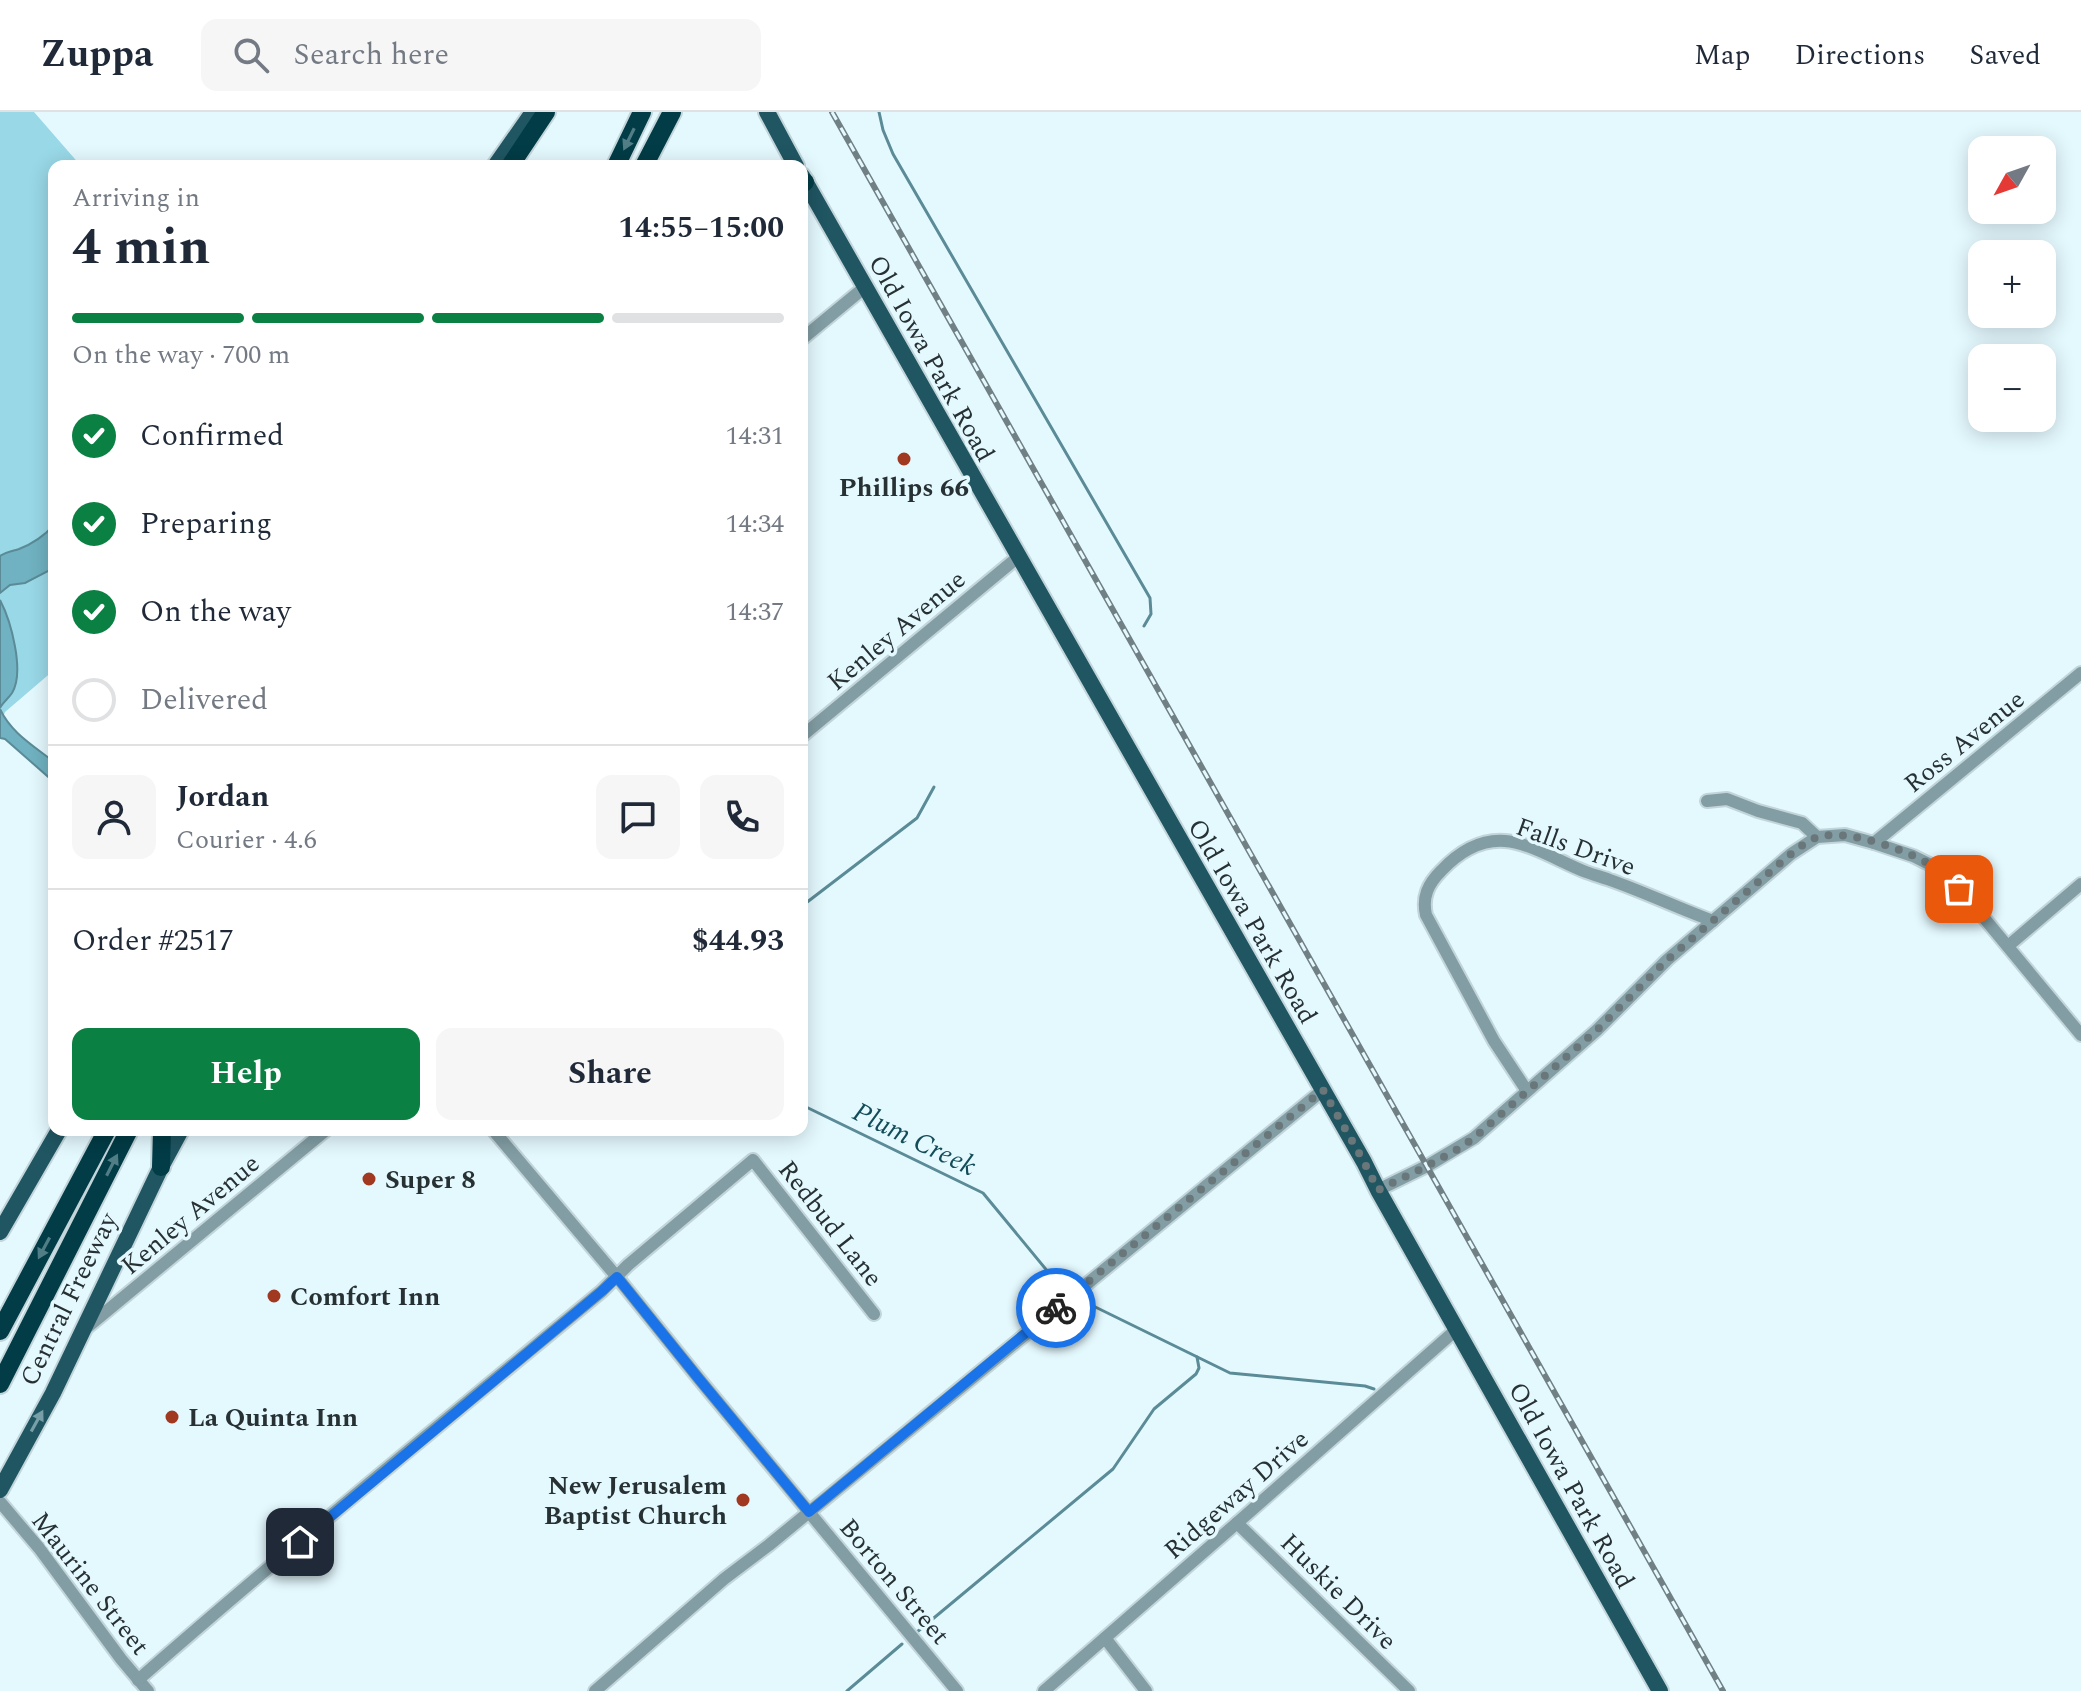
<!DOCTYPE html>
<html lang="en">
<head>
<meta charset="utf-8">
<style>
  body { margin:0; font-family:Spectral,serif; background:#f6f6f7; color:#1f2937; height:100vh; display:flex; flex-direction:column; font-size:30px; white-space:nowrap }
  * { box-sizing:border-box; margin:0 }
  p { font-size:26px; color:#747a83 }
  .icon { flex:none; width:44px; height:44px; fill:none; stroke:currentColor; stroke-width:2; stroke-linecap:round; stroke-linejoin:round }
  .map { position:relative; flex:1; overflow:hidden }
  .side { position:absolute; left:48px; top:48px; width:760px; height:976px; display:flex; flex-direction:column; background:#fff; border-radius:16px; box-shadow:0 4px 20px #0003 }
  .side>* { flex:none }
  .needle { width:52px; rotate:230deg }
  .tools { position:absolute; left:1968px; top:24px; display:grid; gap:16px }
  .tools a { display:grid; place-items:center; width:88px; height:88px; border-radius:16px; background:#fff; box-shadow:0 4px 20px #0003; font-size:40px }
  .pin { position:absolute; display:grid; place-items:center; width:68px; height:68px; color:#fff; margin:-34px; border-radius:16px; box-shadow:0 4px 12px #0006 }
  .courier { position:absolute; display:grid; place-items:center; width:80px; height:80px; margin:-40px; border:6px solid #1a73e8; border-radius:50%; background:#fff; color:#222; box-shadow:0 2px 10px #0007 }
  .summary em { font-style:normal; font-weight:700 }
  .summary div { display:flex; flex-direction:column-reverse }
  .summary { display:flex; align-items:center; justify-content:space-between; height:136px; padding:0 24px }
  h1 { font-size:52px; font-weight:700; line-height:60px }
  .bar { display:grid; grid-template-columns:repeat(4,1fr); gap:12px 8px; align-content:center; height:96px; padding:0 24px }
  .bar i { height:10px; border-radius:6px; background:#e0e1e3 }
  .bar .on { background:#0b8043 }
  .bar p { grid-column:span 4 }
  .line { display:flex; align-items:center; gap:20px; padding:0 24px; border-top:2px solid #e0e1e3 }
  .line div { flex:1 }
  .round { display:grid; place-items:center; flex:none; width:84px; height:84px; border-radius:16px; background:#f6f6f7 }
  ol { padding:0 24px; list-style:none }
  li { display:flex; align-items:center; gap:24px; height:88px }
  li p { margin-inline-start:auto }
  li .icon { padding:8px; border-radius:50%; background:#0b8043; color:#fff; stroke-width:4 }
  li:last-child { color:#747a83 }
  li i { width:44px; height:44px; border:4px solid #e0e1e3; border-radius:50% }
  .cta { display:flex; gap:16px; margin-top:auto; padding:16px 24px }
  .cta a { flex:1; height:92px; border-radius:16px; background:#0b8043; color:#fff; font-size:32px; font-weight:700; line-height:92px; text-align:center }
  .cta a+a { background:#f6f6f7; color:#1f2937 }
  header { display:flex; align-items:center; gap:48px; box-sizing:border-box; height:112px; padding:0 40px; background:#fff; border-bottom:2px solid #e0e1e3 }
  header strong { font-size:38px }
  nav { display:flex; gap:44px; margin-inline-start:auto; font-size:28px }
  .search { width:560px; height:72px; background:#f6f6f7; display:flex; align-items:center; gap:20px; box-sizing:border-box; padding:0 28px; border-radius:16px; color:#747a83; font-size:30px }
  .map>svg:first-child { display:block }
  .green { fill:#99d8e7 }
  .water { fill:#70b2c1; stroke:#5a8b97; stroke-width:2 }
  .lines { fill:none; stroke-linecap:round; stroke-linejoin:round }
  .stream { stroke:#5a8b97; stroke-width:3 }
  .minor-casing { stroke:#c2d5da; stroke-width:16 }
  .major-casing { stroke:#c2d5da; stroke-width:20 }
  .highway-casing { stroke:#c2d5da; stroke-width:22 }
  .minor { stroke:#829da4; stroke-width:12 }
  .major { stroke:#1f5662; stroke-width:16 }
  .highway { stroke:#023c46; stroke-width:18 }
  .rail-casing { stroke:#718084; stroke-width:6 }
  .rail { stroke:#e4f9fe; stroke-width:3; stroke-dasharray:9; stroke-linecap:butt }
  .oneway { fill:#517e86 }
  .oneway2 { fill:#789fa8 }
  .done { stroke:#69777b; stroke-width:8; stroke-dasharray:0 14.4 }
  .route { stroke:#1a73e8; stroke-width:10 }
  .poi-dot { fill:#a13820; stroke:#e4f9fe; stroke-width:3 }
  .labels { text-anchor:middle; stroke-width:7; stroke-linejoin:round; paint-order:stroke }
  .street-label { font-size:26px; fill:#273134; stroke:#e4f9fe }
  .poi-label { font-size:26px; font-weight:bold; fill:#273134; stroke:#e4f9fe; text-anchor:start }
  .water-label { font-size:28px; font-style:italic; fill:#144d59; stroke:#e4f9fe }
</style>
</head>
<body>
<header>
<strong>Zuppa</strong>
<div class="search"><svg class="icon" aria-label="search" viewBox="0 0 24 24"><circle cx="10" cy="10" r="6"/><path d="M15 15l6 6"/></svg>Search here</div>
<nav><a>Map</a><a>Directions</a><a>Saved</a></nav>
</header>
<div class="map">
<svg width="2081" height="1579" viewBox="0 0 2081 1579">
  <rect width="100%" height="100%" fill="#e4f9fe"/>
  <!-- green -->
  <polygon class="green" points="0,0 34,0 81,54 54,54 54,558 5,600 0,613"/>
  <!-- water -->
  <g class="water">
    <path d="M 54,413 L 54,456 L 25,471 L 10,473 L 0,481 L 0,444 C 6,440 13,439 19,437 C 32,432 45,423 54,413 Z"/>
    <path d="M 0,488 C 11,509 25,560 12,581 C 8,587 3,590 0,596 Z"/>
    <path d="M 0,597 C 11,621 34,634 54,650 L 54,670 L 5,627 L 0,626 Z"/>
  </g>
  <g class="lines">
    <!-- stream -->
    <g class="stream">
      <polyline points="879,0 883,18 893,42 1150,486 1151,502 1144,514"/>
      <polyline points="802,794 917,706 934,675"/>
      <polyline points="802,993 983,1081 1063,1178"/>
      <polyline points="1081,1188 1230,1261 1365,1274 1374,1277"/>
      <polyline points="917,1520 1113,1357 1154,1297 1196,1262 1199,1256 1197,1245"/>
      <polyline points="847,1579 902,1532"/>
    </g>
    <defs>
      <g id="minor">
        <polyline points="802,227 865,175"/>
        <polyline points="802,624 1018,445"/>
        <polyline points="1707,689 1727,687 1758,699 1802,711 1817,725"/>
        <polyline points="1874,731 2081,561"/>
        <polyline points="2008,834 2081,772"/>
        <path d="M 1527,979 L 1494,929 L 1426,803 C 1422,785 1428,772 1441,759 C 1458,741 1479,727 1505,729 C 1531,731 1562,751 1586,760 C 1594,763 1602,765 1610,768 C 1644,780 1678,796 1713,809"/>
        <polyline points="493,1018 617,1165 699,1267 957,1579"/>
        <polyline points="1378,1078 1427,1054 1474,1026 1597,918 1667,848 1791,742 1817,725 1845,723 1874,731 1913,744 1933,754 1944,762 1975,795 2081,923"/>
        <polyline points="85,1217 326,1018"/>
        <polyline points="0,1390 39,1436 121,1547 148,1579"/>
        <polyline points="1237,1411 1409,1579"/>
        <polyline points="1105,1526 1146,1579"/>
        <path d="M 138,1568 C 290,1435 447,1307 602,1179 L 628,1153 L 753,1048 L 874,1202"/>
        <polyline points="595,1579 724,1467 769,1433 1323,978"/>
        <polyline points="1044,1579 1237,1411 1457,1217"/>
      </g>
      <g id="major">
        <polyline points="767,0 796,54"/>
        <polyline points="495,54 533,0"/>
        <polyline points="802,64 1364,1050 1378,1078 1660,1579"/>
        <polyline points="0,1120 59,1018"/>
        <polyline points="0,1378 53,1281 161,1055 181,1018"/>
      </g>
      <g id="highway">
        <polyline points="510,54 546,0"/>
        <polyline points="616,54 642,0"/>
        <polyline points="644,54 672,0"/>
        <polyline points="802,72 805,70"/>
        <polyline points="161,1055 162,1018"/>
        <polyline points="0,1219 107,1018"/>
        <polyline points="0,1272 129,1018"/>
      </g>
    </defs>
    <!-- minor casing -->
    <use href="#minor" class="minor-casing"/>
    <!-- major casing -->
    <use href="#major" class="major-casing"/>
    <!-- highway casing -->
    <use href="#highway" class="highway-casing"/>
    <!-- minor -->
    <use href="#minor" class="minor"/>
    <!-- major -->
    <use href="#major" class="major"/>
    <!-- highway -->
    <use href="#highway" class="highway"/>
    <defs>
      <polyline id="rail" points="832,0 1723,1579"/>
    </defs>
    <!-- rail casing -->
    <use href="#rail" class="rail-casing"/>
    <!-- rail -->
    <use href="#rail" class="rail"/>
  </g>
  <!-- one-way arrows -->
  <defs><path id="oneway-solid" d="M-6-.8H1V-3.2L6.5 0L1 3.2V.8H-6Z" transform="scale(2)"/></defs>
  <g class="oneway">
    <use href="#oneway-solid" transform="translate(629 27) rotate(116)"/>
    <use href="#oneway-solid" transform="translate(112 1053) rotate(-63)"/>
    <use href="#oneway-solid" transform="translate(44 1136) rotate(118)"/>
  </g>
  <use class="oneway2" href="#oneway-solid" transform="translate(37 1309) rotate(-61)"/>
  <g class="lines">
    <!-- done -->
    <path class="done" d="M 1056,1196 L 1323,978 L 1364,1050 L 1378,1078 L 1427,1054 L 1458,1037 L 1474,1026 L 1597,918 L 1667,848 L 1791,742 C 1799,736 1808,728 1818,725 C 1848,717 1904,737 1931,753 C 1941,759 1950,768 1959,777"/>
    <!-- route -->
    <polyline class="route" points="300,1430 602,1179 617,1165 699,1267 809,1400 1056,1196"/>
  </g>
  <!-- markers -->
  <g class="poi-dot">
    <circle cx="904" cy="347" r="8"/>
    <circle cx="369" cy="1067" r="8"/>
    <circle cx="274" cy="1184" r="8"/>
    <circle cx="172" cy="1305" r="8"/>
    <circle cx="743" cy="1388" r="8"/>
  </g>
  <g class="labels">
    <!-- street labels -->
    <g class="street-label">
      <text transform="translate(932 246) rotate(61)" y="9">Old Iowa Park Road</text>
      <text transform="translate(896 518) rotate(-40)" y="9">Kenley Avenue</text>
      <text transform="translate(1964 629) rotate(-39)" y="9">Ross Avenue</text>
      <text transform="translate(1576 734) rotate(20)" y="9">Falls Drive</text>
      <text transform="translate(1253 809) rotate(60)" y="9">Old Iowa Park Road</text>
      <text transform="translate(190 1102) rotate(-40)" y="9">Kenley Avenue</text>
      <text transform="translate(831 1111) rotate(52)" y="9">Redbud Lane</text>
      <text transform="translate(68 1187) rotate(-64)" y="9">Central Freeway</text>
      <text transform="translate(1572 1373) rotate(61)" y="9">Old Iowa Park Road</text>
      <text transform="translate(1236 1382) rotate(-41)" y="9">Ridgeway Drive</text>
      <text transform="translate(895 1469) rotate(50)" y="9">Borton Street</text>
      <text transform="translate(91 1471) rotate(52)" y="9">Maurine Street</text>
      <text transform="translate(1339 1479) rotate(45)" y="9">Huskie Drive</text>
    </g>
    <!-- poi labels -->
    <g class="poi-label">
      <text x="904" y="384" text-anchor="middle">Phillips 66</text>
      <text x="385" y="1076">Super 8</text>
      <text x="290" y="1193">Comfort Inn</text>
      <text x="188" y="1314">La Quinta Inn</text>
      <text x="727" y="1382" text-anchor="end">New Jerusalem<tspan x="727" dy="30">Baptist Church</tspan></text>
    </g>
    <!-- water labels -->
    <g class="water-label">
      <text transform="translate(915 1026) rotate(26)" y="10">Plum Creek</text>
    </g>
  </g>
</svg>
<div class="tools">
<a><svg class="needle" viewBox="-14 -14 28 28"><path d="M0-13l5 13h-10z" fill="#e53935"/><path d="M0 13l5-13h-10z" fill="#747a83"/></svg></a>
<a>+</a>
<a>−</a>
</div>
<div class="pin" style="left:1959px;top:777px;background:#ea580c"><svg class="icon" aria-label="bag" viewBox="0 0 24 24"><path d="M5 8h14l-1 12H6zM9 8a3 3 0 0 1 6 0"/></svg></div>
<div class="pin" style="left:300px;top:1430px;background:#1f2937"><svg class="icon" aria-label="home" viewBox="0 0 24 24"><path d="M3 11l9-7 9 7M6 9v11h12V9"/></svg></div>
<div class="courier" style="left:1056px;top:1196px"><svg class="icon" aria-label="bike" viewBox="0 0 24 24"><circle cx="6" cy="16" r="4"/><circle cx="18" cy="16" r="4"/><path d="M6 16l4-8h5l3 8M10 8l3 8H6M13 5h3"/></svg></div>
<section class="side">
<div class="summary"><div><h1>4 min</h1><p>Arriving in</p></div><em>14:55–15:00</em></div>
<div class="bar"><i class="on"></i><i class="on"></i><i class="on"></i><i></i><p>On the way · 700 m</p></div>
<ol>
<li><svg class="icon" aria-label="check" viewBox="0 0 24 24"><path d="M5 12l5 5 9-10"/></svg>Confirmed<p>14:31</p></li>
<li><svg class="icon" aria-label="check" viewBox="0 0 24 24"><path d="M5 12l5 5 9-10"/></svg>Preparing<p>14:34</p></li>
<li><svg class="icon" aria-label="check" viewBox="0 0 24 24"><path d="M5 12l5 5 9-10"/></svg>On the way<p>14:37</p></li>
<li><i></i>Delivered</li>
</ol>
<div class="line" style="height:144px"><a class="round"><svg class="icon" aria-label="person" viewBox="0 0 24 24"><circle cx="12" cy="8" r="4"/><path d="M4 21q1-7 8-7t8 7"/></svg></a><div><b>Jordan</b><p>Courier · 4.6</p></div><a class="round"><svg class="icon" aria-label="chat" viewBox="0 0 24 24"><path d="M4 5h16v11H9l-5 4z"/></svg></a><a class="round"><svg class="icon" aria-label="phone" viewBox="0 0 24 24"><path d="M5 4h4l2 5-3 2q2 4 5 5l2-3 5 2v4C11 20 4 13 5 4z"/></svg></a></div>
<div class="line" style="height:104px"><div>Order #2517</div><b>$44.93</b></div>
<div class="cta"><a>Help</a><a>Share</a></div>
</section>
</div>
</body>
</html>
